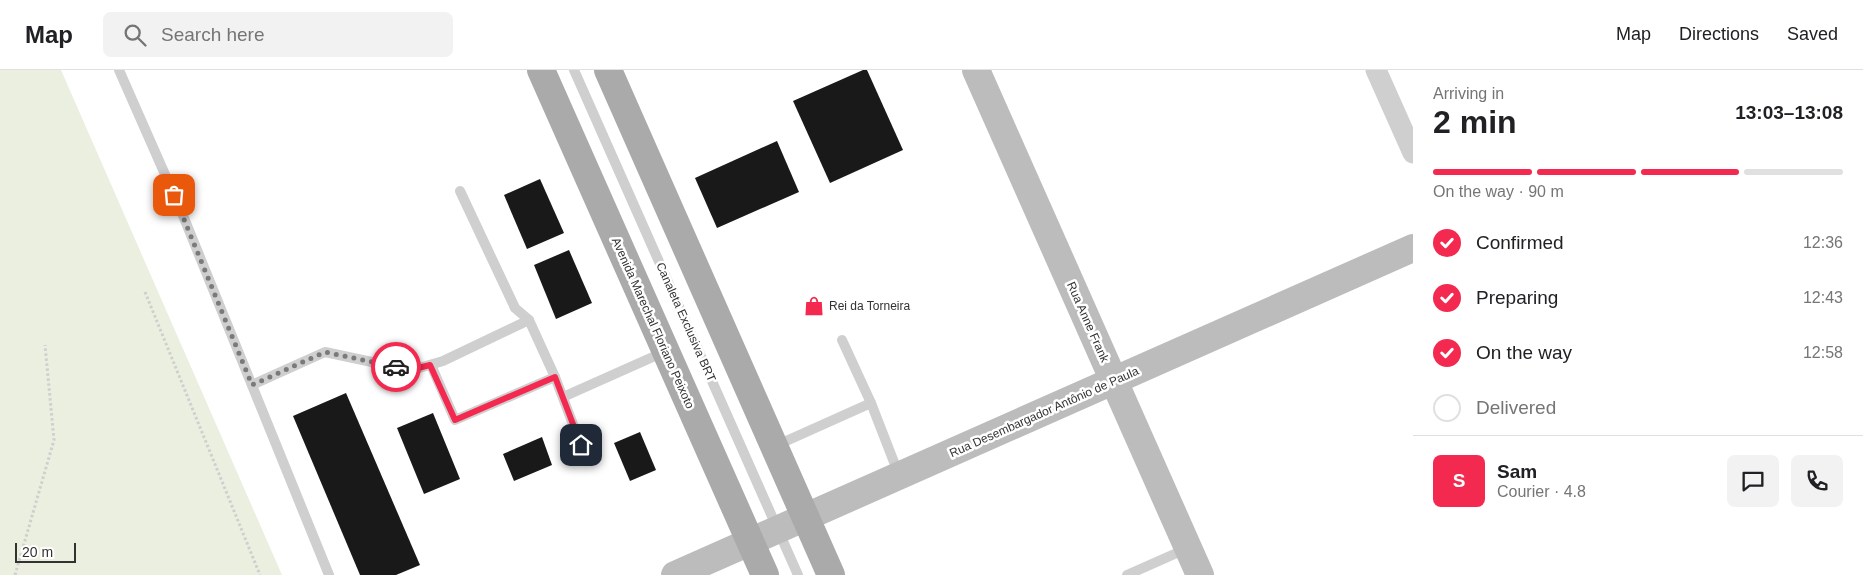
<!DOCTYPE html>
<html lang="en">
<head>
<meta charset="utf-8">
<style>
  body { margin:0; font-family:Helvetica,sans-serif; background:#f2f2f2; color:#202124; height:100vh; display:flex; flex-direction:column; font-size:19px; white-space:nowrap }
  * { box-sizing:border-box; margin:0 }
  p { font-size:16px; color:#757577 }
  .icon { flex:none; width:28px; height:28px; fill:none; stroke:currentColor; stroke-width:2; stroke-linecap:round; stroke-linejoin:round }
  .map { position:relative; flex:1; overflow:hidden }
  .drawer { display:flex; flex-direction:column; background:#fff; width:450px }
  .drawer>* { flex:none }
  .scale { position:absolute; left:15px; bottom:12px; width:61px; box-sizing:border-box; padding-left:5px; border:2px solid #323232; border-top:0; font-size:14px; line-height:18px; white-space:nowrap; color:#323232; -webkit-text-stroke:4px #fff; paint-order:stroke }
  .pin { position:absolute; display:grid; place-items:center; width:42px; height:42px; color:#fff; margin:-21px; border-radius:10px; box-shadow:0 2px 8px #0006 }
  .courier { position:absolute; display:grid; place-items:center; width:50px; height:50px; margin:-25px; border:4px solid #f4294f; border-radius:50%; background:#fff; color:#222; box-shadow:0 1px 6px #0007 }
  .head em { font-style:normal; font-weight:600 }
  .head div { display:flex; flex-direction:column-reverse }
  .head { display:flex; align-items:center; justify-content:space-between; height:85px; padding:0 20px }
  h1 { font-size:32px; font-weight:600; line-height:38px }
  .bar { display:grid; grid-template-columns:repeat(4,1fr); gap:8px 5px; align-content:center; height:60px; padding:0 20px }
  .bar i { height:6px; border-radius:4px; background:#e0e0e0 }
  .bar .active { background:#f4294f }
  .bar p { grid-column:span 4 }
  .line { display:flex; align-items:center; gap:12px; padding:0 20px; border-top:1px solid #e0e0e0 }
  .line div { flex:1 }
  .round { display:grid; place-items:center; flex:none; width:52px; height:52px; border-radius:8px; background:#f2f2f2 }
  ol { padding:0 20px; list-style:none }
  li { display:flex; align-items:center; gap:15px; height:55px }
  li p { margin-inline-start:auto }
  li .icon { padding:5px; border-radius:50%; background:#f4294f; color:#fff; stroke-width:4 }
  li:last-child { color:#757577 }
  li i { width:28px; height:28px; border:2px solid #e0e0e0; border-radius:50% }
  header { display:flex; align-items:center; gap:30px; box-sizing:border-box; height:70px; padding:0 25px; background:#fff; border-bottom:1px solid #e0e0e0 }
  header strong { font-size:24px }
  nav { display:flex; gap:28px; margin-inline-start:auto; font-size:18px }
  .search { width:350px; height:45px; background:#f2f2f2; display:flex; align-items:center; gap:12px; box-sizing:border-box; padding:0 18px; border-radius:8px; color:#757577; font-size:19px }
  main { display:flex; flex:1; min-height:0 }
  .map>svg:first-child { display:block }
  .green { fill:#eaefe0 }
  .building { fill:#191919 }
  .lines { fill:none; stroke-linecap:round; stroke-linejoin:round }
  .path { stroke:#cfcfcf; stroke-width:3; stroke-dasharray:2.5 2.5; stroke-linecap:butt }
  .lane { stroke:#cfcfcf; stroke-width:10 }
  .street { stroke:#cfcfcf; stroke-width:21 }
  .secondary { stroke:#bcbcbc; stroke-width:28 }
  .primary { stroke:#aaa; stroke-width:28 }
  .done { stroke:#7a7a7a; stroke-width:5; stroke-dasharray:0 9 }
  .route { stroke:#f4294f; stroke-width:6 }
  .labels { text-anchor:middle; stroke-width:5; stroke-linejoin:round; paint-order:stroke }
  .poi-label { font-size:12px; fill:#323232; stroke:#fff; text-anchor:start }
  .street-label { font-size:12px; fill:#323232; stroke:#fff }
</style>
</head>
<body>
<header>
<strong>Map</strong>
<div class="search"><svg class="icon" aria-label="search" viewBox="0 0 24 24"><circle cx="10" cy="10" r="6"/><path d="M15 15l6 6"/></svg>Search here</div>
<nav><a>Map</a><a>Directions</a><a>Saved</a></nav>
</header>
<main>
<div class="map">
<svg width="1413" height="505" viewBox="0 0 1413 505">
  <rect width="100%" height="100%" fill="#fff"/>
  <!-- green -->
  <polygon class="green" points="0,0 61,0 282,505 0,505"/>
  <!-- building -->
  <g class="building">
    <polygon points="863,0 867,0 903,80 830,113 793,31"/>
    <polygon points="777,71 799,122 717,158 695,108"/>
    <polygon points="540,109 564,163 527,179 504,125"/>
    <polygon points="569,180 592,233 556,249 534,195"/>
    <polygon points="346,323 420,495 396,505 360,505 293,346"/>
    <polygon points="433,343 460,409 424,424 397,358"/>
    <polygon points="640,362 656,400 630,411 614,373"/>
    <polygon points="542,367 552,395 514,411 503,384"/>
  </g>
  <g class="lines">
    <!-- path -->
    <g class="path">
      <polyline points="145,222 260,505"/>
      <polyline points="15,505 54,370 45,275"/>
    </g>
    <!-- lane -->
    <g class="lane">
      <polyline points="119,0 182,143 329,505"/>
      <polyline points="574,0 798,505"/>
      <polyline points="460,121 515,238 529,250 555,307 587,391"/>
      <polyline points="842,270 871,333"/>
      <polyline points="431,295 455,350 555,307"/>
      <polyline points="252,315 325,282 400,298 419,298 443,291 529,250"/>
      <polyline points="563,327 664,282"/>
      <polyline points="775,376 871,333 899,405"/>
      <polyline points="1127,505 1188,478"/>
    </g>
    <!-- street -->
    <polyline class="street" points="1376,0 1413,83"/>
    <!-- secondary -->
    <g class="secondary">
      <polyline points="976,0 1200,505"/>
      <polyline points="675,505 1413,178"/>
    </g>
    <!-- primary -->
    <g class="primary">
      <polyline points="541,0 765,505"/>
      <polyline points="608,0 831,505"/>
    </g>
  </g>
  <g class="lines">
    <!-- done -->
    <polyline class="done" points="174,125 252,315 325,282 396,297"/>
    <!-- route -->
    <polyline class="route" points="396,297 418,298 430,295 455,350 555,307 581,375"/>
  </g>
  <!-- icons -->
  <defs>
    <symbol id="shop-bare" viewBox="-9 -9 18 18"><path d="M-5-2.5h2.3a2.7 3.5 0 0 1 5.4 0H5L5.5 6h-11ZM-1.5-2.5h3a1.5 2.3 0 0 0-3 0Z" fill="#f4294f" stroke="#fff" stroke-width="2.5" paint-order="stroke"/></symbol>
  </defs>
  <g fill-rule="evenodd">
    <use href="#shop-bare" x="800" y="222" width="28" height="28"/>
  </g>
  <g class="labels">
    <!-- poi labels -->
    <g class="poi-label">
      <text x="829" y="240">Rei da Torneira</text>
    </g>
    <!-- street labels -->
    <g class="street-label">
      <text transform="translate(686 252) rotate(66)" y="4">Canaleta Exclusiva BRT</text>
      <text transform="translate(1088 252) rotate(66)" y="4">Rua Anne Frank</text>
      <text transform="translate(653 253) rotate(66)" y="4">Avenida Marechal Floriano Peixoto</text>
      <text transform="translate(1044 342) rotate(-24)" y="4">Rua Desembargador Antônio de Paula</text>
    </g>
  </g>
</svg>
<div class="scale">20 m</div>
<div class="pin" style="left:174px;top:125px;background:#ea580c"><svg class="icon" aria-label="bag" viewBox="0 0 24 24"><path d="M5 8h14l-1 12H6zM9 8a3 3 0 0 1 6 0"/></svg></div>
<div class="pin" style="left:581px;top:375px;background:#1f2937"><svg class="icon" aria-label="home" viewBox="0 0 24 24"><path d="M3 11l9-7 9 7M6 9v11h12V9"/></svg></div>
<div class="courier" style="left:396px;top:297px"><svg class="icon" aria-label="car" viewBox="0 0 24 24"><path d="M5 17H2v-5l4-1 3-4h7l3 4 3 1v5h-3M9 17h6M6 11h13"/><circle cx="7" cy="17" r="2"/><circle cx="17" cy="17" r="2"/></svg></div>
</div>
<section class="drawer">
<div class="head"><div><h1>2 min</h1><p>Arriving in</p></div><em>13:03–13:08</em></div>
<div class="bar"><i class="active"></i><i class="active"></i><i class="active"></i><i></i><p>On the way · 90 m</p></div>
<ol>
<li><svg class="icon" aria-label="check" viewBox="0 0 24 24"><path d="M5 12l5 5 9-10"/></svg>Confirmed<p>12:36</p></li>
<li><svg class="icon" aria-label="check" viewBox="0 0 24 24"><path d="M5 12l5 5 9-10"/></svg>Preparing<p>12:43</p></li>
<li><svg class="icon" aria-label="check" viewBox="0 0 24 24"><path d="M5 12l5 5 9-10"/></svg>On the way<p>12:58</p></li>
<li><i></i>Delivered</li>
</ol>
<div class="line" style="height:90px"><b class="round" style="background:#f4294f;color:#fff">S</b><div><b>Sam</b><p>Courier · 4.8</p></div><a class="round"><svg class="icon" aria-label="chat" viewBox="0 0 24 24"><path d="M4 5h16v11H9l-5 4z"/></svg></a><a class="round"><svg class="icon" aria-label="phone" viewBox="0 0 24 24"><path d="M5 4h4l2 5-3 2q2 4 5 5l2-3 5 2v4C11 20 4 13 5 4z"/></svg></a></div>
</section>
</main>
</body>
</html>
